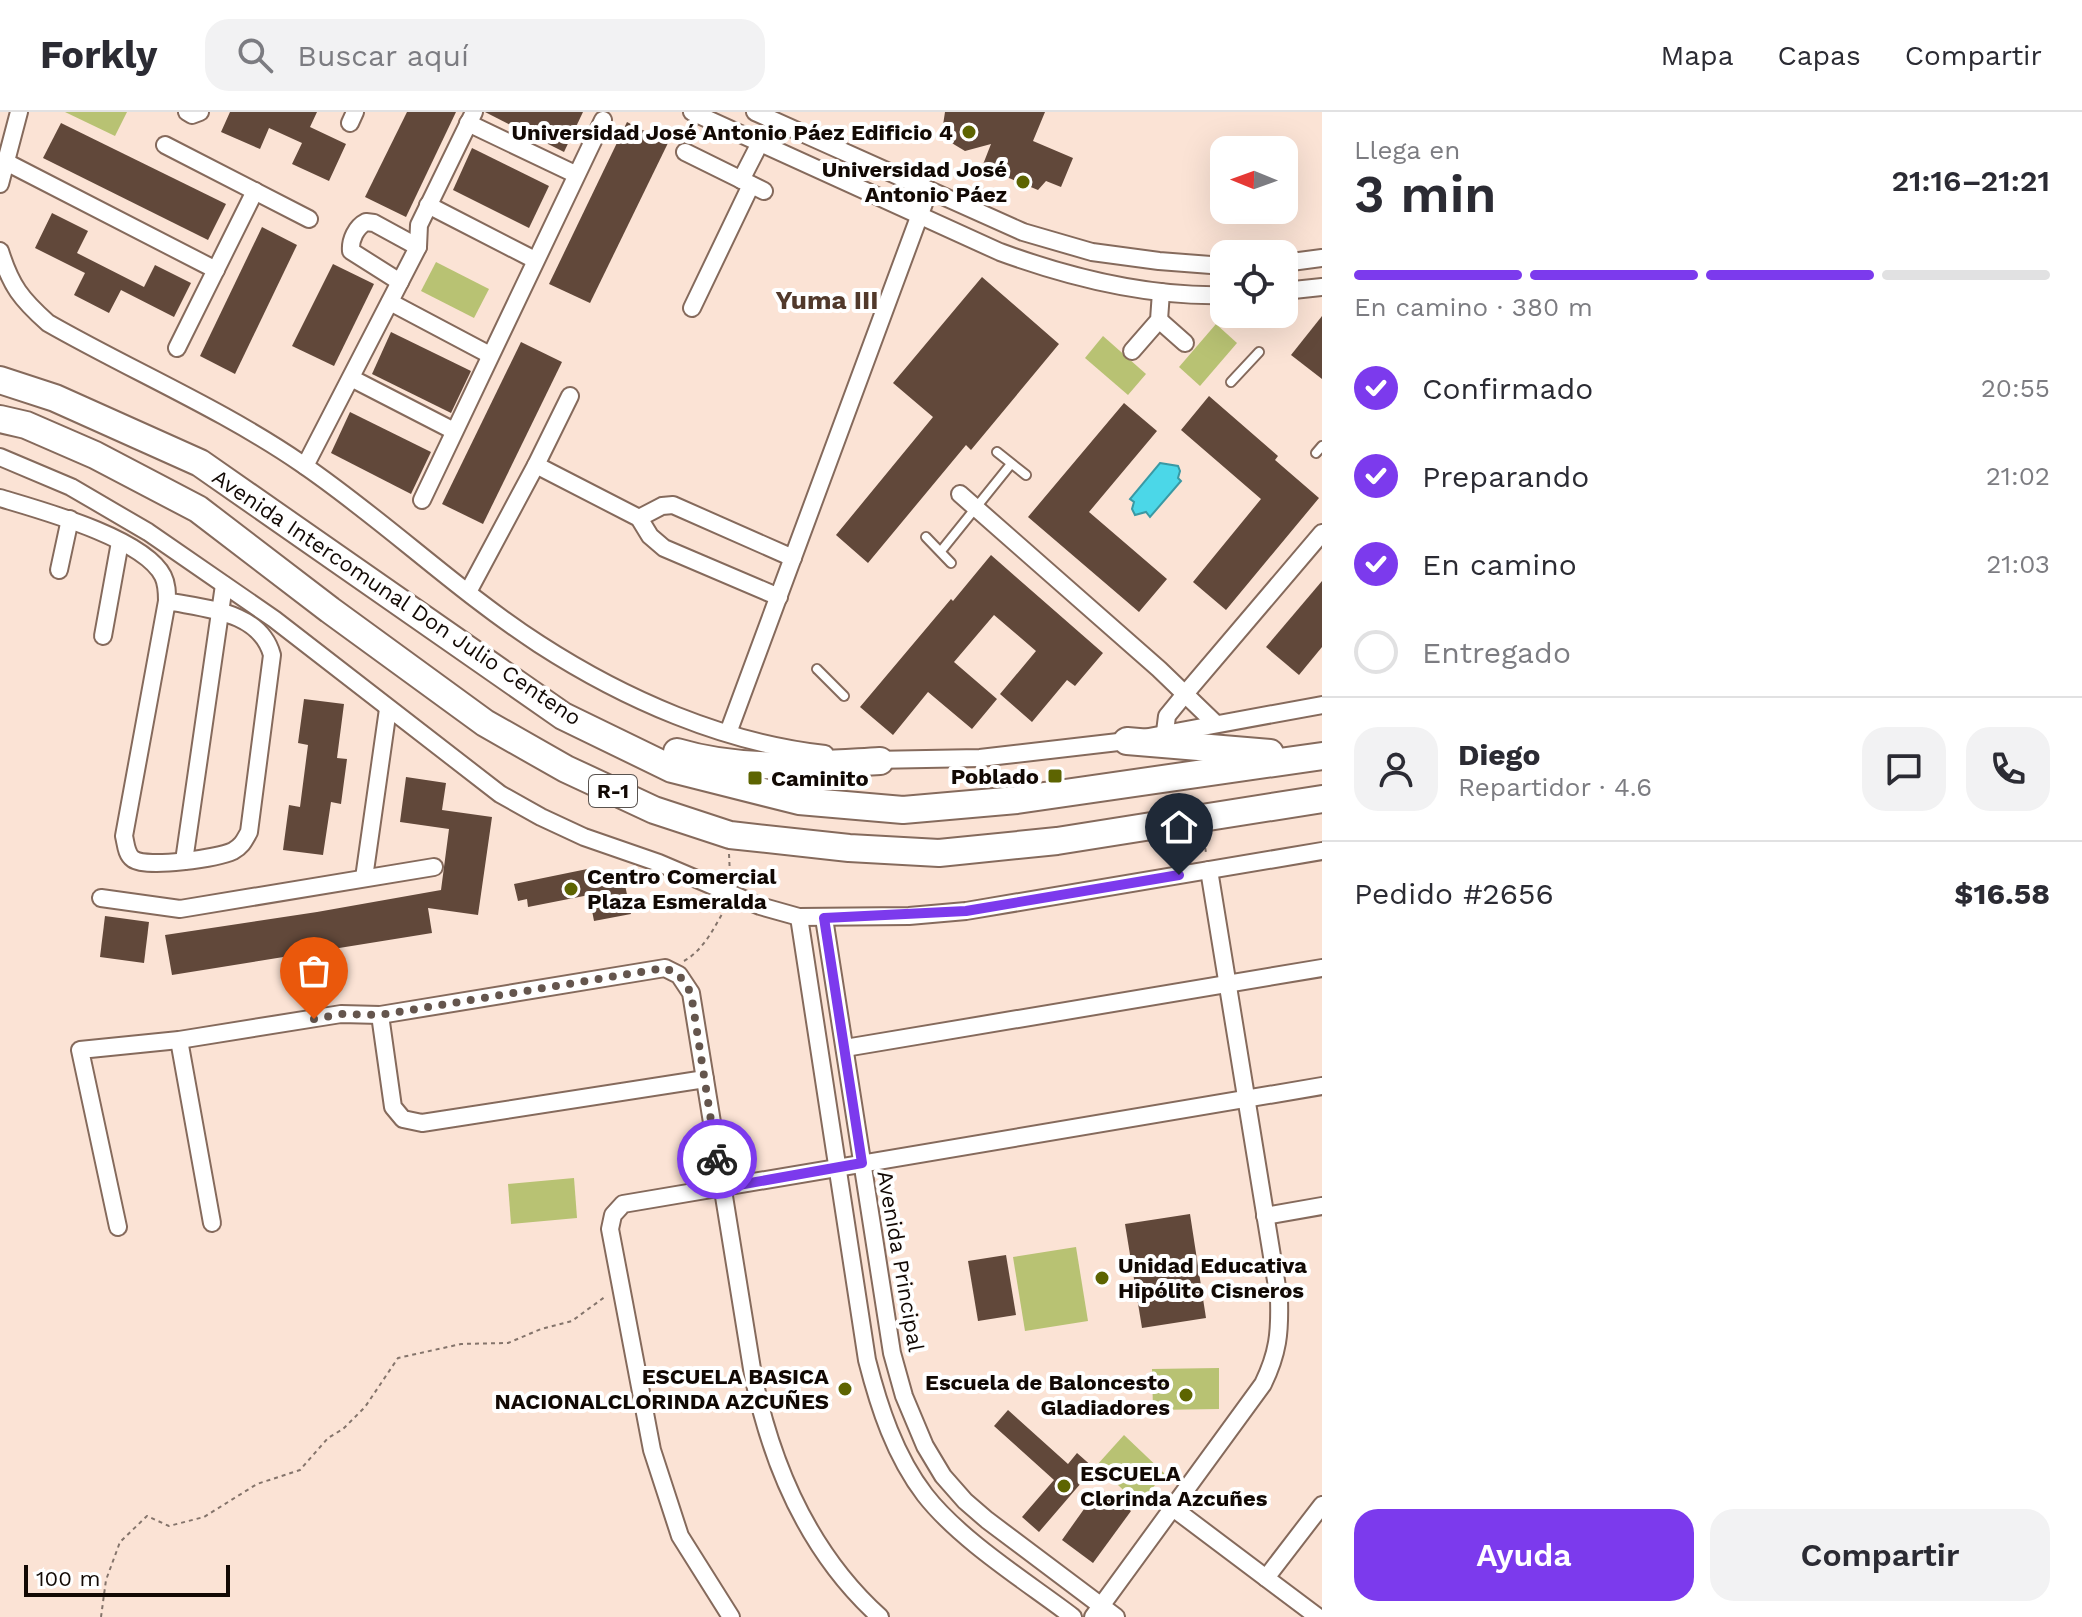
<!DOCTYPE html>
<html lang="es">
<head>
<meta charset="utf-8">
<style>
  body { margin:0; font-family:"Work Sans",sans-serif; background:#f2f2f3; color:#2b2b33; height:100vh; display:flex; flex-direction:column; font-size:30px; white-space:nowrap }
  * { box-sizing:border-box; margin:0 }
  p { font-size:26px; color:#7c7c81 }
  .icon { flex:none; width:44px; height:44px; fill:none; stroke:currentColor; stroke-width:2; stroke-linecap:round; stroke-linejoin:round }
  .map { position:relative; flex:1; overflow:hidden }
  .details { display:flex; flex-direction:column; background:#fff; width:760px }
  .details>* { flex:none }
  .needle { width:52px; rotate:271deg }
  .buttons { position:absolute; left:1210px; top:24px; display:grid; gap:16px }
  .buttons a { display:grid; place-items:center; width:88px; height:88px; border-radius:16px; background:#fff; box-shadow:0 8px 32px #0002; font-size:40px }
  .scale { position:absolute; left:24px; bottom:20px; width:206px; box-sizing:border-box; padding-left:8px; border:4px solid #120904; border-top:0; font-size:22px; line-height:28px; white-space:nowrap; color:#120904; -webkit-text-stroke:6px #fff; paint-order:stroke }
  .pin { position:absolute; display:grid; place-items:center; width:68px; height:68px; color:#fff; margin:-82px -34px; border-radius:50% 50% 50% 0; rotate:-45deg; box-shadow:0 0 8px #0007 }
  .pin .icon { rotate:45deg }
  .courier { position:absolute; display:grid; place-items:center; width:80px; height:80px; margin:-40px; border:6px solid #7c3aed; border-radius:50%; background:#fff; color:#222; box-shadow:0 2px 10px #0007 }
  .headline em { font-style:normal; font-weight:600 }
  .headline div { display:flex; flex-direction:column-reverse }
  .headline { display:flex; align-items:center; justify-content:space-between; height:136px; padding:0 32px }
  h1 { font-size:52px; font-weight:600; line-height:60px }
  .bar { display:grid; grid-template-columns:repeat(4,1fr); gap:12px 8px; align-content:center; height:96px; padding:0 32px }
  .bar i { height:10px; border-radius:6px; background:#e1e1e2 }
  .bar .current { background:#7c3aed }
  .bar p { grid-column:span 4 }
  .line { display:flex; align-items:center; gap:20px; padding:0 32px; border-top:2px solid #e1e1e2 }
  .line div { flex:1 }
  .round { display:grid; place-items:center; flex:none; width:84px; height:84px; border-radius:24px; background:#f2f2f3 }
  ol { padding:0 32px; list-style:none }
  li { display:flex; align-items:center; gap:24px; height:88px }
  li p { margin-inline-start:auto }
  li .icon { padding:8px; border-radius:50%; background:#7c3aed; color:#fff; stroke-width:4 }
  li:last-child { color:#7c7c81 }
  li i { width:44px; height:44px; border:4px solid #e1e1e2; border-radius:50% }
  .action { display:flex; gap:16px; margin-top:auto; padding:16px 32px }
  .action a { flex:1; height:92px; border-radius:24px; background:#7c3aed; color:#fff; font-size:32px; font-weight:600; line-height:92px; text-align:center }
  .action a+a { background:#f2f2f3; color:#2b2b33 }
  header { display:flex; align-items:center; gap:48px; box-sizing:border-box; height:112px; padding:0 40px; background:#fff; border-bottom:2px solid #e1e1e2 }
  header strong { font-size:38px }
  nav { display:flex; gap:44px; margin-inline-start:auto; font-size:28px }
  .search { width:560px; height:72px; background:#f2f2f3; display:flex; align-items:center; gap:20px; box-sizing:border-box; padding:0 28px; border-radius:24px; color:#7c7c81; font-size:30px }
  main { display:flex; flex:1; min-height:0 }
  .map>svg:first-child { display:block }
  .green { fill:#b8c273 }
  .water { fill:#4bd7e8; stroke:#3a99a4; stroke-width:2 }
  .building { fill:#61483a }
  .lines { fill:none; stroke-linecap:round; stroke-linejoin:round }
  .lane-casing { stroke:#856a5c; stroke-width:12 }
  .street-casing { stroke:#856a5c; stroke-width:20 }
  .primary-casing { stroke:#856a5c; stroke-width:30 }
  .path { stroke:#84746b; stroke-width:2; stroke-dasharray:4 4; stroke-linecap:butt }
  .lane { stroke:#fff; stroke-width:8 }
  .street { stroke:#fff; stroke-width:16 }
  .primary { stroke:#fff; stroke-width:26 }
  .done { stroke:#64554d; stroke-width:8; stroke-dasharray:0 14.4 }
  .route { stroke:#7c3aed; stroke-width:10 }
  .poi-dot { fill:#5d6401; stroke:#fff; stroke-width:3 }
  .labels { text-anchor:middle; stroke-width:8; stroke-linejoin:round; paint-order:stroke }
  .shield { fill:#fff; stroke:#59534f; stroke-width:2 }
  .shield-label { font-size:20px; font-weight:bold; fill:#120904 }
  .poi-label { font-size:22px; font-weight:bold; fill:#120904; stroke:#fff; text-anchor:end }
  .street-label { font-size:22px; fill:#120904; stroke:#fff }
  .quarter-label { font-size:26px; font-weight:bold; fill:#51392b; stroke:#fff }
</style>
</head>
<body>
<header>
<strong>Forkly</strong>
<div class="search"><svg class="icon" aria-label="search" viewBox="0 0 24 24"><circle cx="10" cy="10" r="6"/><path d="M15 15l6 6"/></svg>Buscar aquí</div>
<nav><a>Mapa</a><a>Capas</a><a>Compartir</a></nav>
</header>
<main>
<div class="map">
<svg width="1322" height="1505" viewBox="0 0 1322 1505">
  <rect width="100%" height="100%" fill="#fbe3d5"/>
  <!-- green -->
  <g class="green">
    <polygon points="65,0 127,0 115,24"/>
    <polygon points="436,150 489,177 474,206 421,179"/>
    <polygon points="1216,212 1237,231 1200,274 1179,255"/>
    <polygon points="1103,224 1146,262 1128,283 1085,246"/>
    <polygon points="574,1066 577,1106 511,1112 508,1072"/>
    <polygon points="1076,1135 1088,1209 1025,1219 1013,1145"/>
    <polygon points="1219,1256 1219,1297 1153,1298 1152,1257"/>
    <polygon points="1124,1323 1165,1362 1138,1392 1097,1353"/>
  </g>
  <!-- water -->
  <polygon class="water" points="1160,351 1178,354 1180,359 1178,366 1181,369 1150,405 1146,400 1135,403 1132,397 1134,390 1130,387"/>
  <!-- building -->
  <g class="building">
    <polygon points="230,0 317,0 310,15 346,32 329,69 292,52 302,31 269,16 260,37 221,20"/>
    <polygon points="407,0 456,0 406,105 365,85"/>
    <polygon points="485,0 583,0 564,40"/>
    <polygon points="945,0 1045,0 1033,29 1073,46 1061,75 1046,69 1038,78 982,55 991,32 965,39 955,33 946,27 943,13"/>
    <polygon points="627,10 668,31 590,191 549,172"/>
    <polygon points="61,11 226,92 208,128 43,46"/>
    <polygon points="472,36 549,74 529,116 453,78"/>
    <polygon points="52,101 88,119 77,141 144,175 155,153 191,171 174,205 121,178 109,201 74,183 85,161 35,136"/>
    <polygon points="262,115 297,133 235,262 200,244"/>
    <polygon points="333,152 374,172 334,254 292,234"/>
    <polygon points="982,165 1059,232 971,338 966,333 868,451 836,423 933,305 893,271"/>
    <polygon points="1322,204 1322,267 1291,243"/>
    <polygon points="391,220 471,259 451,301 372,262"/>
    <polygon points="521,230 562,250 483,412 442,392"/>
    <polygon points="1209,284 1278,344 1275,348 1319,386 1226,498 1193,470 1261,387 1181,318"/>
    <polygon points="1124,291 1157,319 1089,400 1167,467 1139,500 1028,405"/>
    <polygon points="350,300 431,340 411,382 331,341"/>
    <polygon points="991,443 1103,541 1075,574 1067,568 1032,610 1000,582 1036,539 994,503 954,550 997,587 972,617 928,580 893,623 860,595 951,487 953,489"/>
    <polygon points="1322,469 1322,535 1299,563 1266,535"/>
    <polygon points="304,587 344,592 337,646 347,647 341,692 331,690 323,743 283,738 289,693 300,695 308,633 298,631"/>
    <polygon points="406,665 446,671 442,698 492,705 478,803 428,796 432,821 172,863 165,823 317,800 441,778 449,717 400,710"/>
    <polygon points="597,755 599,763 612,760 614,770 624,768 631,802 594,809 589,783 528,795 527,787 518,789 514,772"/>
    <polygon points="105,804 149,810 144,851 100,845"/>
    <polygon points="1190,1102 1206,1206 1142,1216 1125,1112"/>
    <polygon points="1006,1143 1016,1203 978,1209 968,1149"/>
    <polygon points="1008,1298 1068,1352 1077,1341 1094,1356 1039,1420 1022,1405 1054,1368 994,1314"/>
    <polygon points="1099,1376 1131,1399 1093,1451 1062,1428"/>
  </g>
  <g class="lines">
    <defs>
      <g id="lane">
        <polyline points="1231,270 1259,240"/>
        <polyline points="997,340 1026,363"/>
        <polyline points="1316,341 1322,334"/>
        <polyline points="926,425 951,451"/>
        <polyline points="941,439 1011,352"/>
        <polyline points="817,557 844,584"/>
      </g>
      <g id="street">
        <polyline points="187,0 192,3 200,0"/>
        <path d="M 692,0 L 1000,140 C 1071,166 1148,185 1224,183"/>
        <polyline points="755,0 1023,120 1092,140 1159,149 1224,154"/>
        <polyline points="350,11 355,0"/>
        <polyline points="468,11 575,62"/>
        <polyline points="165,33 309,107"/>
        <polyline points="685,40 764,79"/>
        <polyline points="6,50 216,158"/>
        <polyline points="741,68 760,31"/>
        <polyline points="0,72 19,0"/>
        <polyline points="428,93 535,148"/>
        <path d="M 0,139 C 11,174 21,187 48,211 C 132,259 222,297 302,352 C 384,408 456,478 539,532 C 624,587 724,631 825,642"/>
        <polyline points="1284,151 1322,146"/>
        <path d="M 400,170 L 351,139 C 350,128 356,115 366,110 L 374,111 L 418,135"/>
        <polyline points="1284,179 1322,175"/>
        <polyline points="390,190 490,243"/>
        <polyline points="692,196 751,73"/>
        <polyline points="1159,208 1185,231"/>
        <polyline points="177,236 255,79"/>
        <polyline points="1132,239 1159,208 1161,180"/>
        <polyline points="351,266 454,319"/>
        <polyline points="0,345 71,375 148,420 274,507 500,682 541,705 584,725 659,751 760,794 799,805 909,804 966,799 1322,739"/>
        <polyline points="536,353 639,406 650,424 664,436 779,485"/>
        <polyline points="305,354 418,135 419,113 474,0"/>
        <polyline points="960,382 1159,557 1215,611"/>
        <path d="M 0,386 C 40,398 144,426 163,464 C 167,472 167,480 167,489 C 206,497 260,499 272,543 L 249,720 C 244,729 242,734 233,739 C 218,746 147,757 133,747 C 126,742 126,732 124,724 L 167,489"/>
        <polyline points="422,388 603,8"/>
        <polyline points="639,406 662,394 673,393 793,446"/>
        <polyline points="59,458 70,407"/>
        <polyline points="468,480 536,353 570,284"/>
        <polyline points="103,524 120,430"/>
        <polyline points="1165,620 1167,604 1185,582 1322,421"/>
        <polyline points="728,621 929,78"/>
        <polyline points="872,648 980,646 1127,629 1322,593"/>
        <polyline points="184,749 224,473"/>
        <polyline points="364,766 388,597"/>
        <polyline points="101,786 180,797 434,755"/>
        <path d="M 799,805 L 867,1248 C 879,1295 895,1344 925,1383 C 961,1429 1027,1470 1073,1505"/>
        <polyline points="824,806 892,1241 904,1284 925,1334 943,1364 965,1389 987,1408 1116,1505"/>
        <polyline points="380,903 393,995 403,1007 422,1011 705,967"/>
        <polyline points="179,928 212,1111"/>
        <polyline points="845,936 1322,856"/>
        <polyline points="1265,1104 1322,1094"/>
        <path d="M 118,1115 L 80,938 L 179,928 L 341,902 L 380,903 L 665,856 L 679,863 L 691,881 L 753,1263 C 772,1355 809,1441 880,1505"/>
        <polyline points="1173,1396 1318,1505"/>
        <polyline points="1266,1466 1322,1393"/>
        <polyline points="731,1505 680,1424 652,1338 610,1117 613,1103 623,1092 1322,974"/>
        <path d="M 1093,1505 L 1263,1272 C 1278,1241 1280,1221 1279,1187 L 1209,758"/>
      </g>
      <g id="primary">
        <polyline points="0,268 55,286 200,351 563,604 672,657 799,689 903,698 1017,688 1322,644"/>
        <polyline points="0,307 26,313 95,343 198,397 330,498 485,611 566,657 654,698 730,723 849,736 939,741 1057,729 1322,687"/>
        <polyline points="1127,629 1270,641"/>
        <path d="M 677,640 C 744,660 811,653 880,649"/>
      </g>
    </defs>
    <!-- lane casing -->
    <use href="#lane" class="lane-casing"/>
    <!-- street casing -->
    <use href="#street" class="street-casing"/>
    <!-- primary casing -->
    <use href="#primary" class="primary-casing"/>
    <!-- path -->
    <g class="path">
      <polyline points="1204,728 1206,741"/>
      <polyline points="729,742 730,763"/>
      <path d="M 684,849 C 704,838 715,814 726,795"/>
      <polyline points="101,1505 106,1468 120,1430 147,1404 169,1414 204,1405 257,1372 300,1358 328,1326 343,1317 365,1295 398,1246 461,1232 508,1231 541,1217 572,1209 606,1184"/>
    </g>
    <!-- lane -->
    <use href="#lane" class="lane"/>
    <!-- street -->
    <use href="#street" class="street"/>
    <!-- primary -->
    <use href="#primary" class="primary"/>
  </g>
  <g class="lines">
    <!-- done -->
    <polyline class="done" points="314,907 341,902 380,903 665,856 679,863 691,881 717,1047"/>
    <!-- route -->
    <polyline class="route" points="717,1047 722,1076 862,1051 824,806 966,799 1179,763"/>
  </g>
  <!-- markers -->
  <g class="poi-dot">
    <circle cx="969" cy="20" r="8"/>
    <circle cx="1023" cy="70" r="8"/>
    <rect x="1047" y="656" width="16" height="16" rx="4"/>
    <rect x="747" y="658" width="16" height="16" rx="4"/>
    <circle cx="571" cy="777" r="8"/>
    <circle cx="1102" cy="1166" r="8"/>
    <circle cx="845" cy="1277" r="8"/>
    <circle cx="1186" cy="1283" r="8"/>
    <circle cx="1064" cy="1374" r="8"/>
  </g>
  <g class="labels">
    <!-- shield labels -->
    <rect class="shield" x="589" y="663" width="48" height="32" rx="6"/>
    <g class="shield-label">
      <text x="613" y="686">R-1</text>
    </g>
    <!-- poi labels -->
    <g class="poi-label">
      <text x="953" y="28">Universidad José Antonio Páez Edificio 4</text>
      <text x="1007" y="65">Universidad José<tspan x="1007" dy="25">Antonio Páez</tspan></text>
      <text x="1039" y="672">Poblado</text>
      <text x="771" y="674" text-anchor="start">Caminito</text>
      <text x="587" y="772" text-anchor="start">Centro Comercial<tspan x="587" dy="25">Plaza Esmeralda</tspan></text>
      <text x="1118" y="1161" text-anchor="start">Unidad Educativa<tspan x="1118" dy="25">Hipólito Cisneros</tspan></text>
      <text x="829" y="1272">ESCUELA BASICA<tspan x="829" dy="25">NACIONALCLORINDA AZCUÑES</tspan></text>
      <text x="1170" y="1278">Escuela de Baloncesto<tspan x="1170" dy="25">Gladiadores</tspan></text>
      <text x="1080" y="1369" text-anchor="start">ESCUELA<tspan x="1080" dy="25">Clorinda Azcuñes</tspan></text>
    </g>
    <!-- street labels -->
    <g class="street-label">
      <text transform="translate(397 485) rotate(34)" y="8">Avenida Intercomunal Don Julio Centeno</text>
      <text transform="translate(901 1149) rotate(80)" y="8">Avenida Principal</text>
    </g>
    <!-- quarter labels -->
    <g class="quarter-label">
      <text x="827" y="197">Yuma III</text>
    </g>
  </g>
</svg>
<div class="buttons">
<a><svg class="needle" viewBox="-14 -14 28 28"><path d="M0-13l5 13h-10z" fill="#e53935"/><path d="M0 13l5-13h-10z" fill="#7c7c81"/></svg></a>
<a><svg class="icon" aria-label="locate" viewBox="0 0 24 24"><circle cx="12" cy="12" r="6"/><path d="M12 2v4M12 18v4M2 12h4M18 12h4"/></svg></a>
</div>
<div class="scale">100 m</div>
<div class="pin" style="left:314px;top:907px;background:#ea580c"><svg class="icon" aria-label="bag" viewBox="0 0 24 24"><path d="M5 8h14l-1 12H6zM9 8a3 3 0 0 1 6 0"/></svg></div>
<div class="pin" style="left:1179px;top:763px;background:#1f2937"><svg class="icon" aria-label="home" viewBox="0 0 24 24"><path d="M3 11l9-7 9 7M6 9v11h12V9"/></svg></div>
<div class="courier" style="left:717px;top:1047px"><svg class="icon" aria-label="bike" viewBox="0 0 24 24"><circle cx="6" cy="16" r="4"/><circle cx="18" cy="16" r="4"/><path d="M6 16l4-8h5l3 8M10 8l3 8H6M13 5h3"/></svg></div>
</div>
<section class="details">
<div class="headline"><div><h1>3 min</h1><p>Llega en</p></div><em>21:16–21:21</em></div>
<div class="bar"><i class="current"></i><i class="current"></i><i class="current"></i><i></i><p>En camino · 380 m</p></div>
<ol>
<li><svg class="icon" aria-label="check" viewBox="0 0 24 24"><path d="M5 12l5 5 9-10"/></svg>Confirmado<p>20:55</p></li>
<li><svg class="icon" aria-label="check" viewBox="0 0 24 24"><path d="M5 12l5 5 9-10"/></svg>Preparando<p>21:02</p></li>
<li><svg class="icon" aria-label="check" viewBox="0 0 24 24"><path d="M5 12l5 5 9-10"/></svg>En camino<p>21:03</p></li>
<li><i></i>Entregado</li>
</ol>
<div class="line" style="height:144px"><a class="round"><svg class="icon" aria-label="person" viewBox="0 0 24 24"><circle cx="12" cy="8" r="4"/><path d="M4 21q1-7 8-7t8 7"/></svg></a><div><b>Diego</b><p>Repartidor · 4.6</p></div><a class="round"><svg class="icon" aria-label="chat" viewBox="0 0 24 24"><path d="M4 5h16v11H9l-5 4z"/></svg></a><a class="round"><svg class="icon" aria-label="phone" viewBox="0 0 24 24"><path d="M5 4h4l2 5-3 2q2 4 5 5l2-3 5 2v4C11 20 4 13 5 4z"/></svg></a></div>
<div class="line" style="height:104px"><div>Pedido #2656</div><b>$16.58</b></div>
<div class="action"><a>Ayuda</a><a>Compartir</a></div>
</section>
</main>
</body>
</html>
